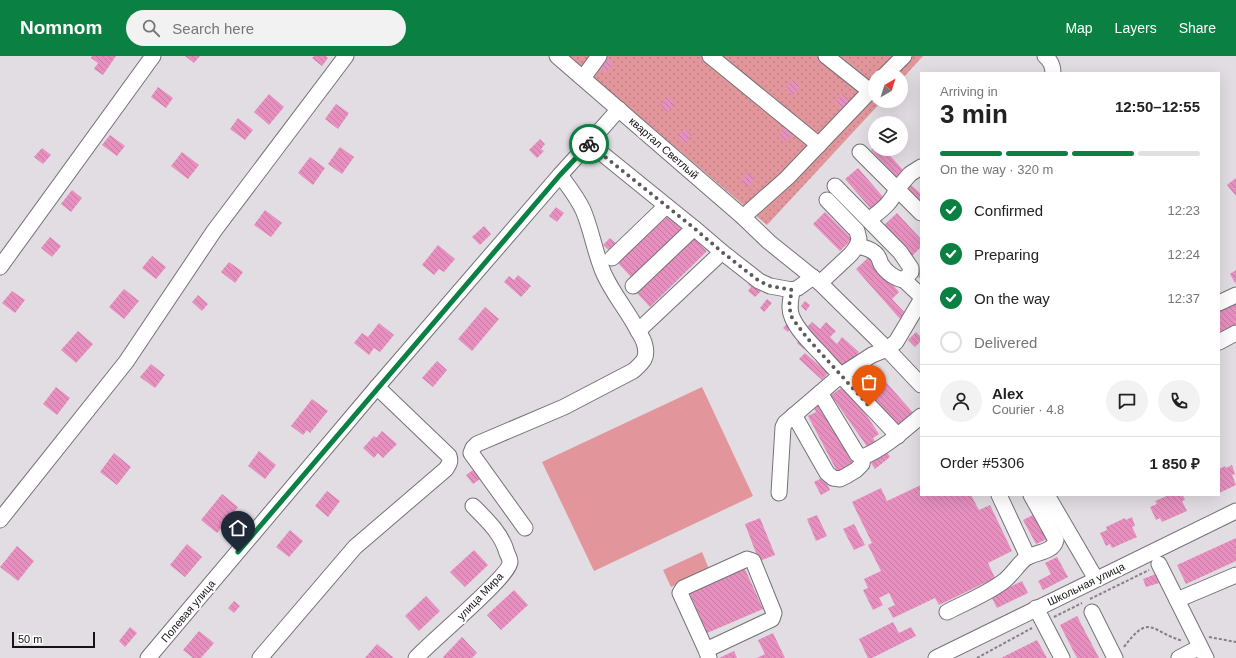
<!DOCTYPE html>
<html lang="en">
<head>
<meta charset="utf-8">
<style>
  body { margin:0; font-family:Arial,sans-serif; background:#f2f2f2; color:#222; height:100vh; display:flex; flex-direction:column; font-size:15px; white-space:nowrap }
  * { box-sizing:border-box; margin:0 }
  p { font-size:13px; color:#767676 }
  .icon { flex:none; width:22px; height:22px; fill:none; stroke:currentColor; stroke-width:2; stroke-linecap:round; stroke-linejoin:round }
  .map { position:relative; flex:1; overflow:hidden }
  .details { position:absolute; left:920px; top:16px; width:300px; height:424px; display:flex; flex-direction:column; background:#fff; border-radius:0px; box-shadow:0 4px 16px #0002 }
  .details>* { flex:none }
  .needle { width:26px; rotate:39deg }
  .buttons { position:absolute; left:868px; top:12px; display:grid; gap:8px }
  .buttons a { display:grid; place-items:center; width:40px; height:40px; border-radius:50%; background:#fff; box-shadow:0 4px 16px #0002; font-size:20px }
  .scale { position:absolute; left:12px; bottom:10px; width:83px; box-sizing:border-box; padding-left:4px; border:2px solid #141315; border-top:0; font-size:11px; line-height:14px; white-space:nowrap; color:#141315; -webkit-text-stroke:3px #fff; paint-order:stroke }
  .pin { position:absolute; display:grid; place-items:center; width:34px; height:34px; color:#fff; margin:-41px -17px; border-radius:50% 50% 50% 0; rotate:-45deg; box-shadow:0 0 4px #0007 }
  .pin .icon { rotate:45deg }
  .courier { position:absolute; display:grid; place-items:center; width:40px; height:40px; margin:-20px; border:3px solid #0b8043; border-radius:50%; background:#fff; color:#222; box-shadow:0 1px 5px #0007 }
  .head em { font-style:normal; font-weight:700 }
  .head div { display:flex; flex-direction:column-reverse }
  .head { display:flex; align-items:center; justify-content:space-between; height:68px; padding:0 20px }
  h1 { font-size:26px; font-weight:700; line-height:30px }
  .bar { display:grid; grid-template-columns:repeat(4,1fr); gap:6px 4px; align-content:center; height:48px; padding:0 20px }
  .bar i { height:5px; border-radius:3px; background:#e0e0e0 }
  .bar .on { background:#0b8043 }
  .bar p { grid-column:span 4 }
  .line { display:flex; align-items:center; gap:10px; padding:0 20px; border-top:1px solid #e0e0e0 }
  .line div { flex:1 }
  .round { display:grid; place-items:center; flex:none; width:42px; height:42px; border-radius:21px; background:#f2f2f2 }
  ol { padding:0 20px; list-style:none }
  li { display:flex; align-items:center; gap:12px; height:44px }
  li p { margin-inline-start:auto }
  li .icon { padding:4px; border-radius:50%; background:#0b8043; color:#fff; stroke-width:4 }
  li:last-child { color:#767676 }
  li i { width:22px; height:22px; border:2px solid #e0e0e0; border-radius:50% }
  header { display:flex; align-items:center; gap:24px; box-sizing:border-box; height:56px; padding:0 20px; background:#0b8043; color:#fff }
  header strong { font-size:19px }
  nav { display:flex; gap:22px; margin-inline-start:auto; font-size:14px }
  .search { width:280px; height:36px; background:#f2f2f2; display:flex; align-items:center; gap:10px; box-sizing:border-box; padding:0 14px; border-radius:22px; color:#767676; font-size:15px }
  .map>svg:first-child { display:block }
  .grass { fill:url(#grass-dots) }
  .pitch { fill:#e2969b }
  .building { fill:url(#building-back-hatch) }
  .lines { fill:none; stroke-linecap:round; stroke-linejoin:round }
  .minor-casing { stroke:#757276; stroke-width:17 }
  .path { stroke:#838184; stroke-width:2; stroke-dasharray:3 2; stroke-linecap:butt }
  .minor { stroke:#fff; stroke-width:15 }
  .done { stroke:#5c5a5d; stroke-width:4; stroke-dasharray:0 7.2 }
  .route { stroke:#0b8043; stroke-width:5 }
  .labels { text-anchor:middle; stroke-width:4; stroke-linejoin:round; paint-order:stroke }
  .street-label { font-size:11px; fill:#141315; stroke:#fff }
</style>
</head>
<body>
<header>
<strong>Nomnom</strong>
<div class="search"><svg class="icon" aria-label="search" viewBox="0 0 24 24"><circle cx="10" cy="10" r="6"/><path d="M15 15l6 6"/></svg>Search here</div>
<nav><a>Map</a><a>Layers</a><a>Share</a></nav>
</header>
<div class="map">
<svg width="1236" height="602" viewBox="0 0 1236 602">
  <defs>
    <pattern id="grass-dots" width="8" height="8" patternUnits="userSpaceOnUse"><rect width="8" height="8" fill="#e2969b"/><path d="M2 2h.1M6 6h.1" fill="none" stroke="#c18085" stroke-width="1.8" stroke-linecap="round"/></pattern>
    <pattern id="building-back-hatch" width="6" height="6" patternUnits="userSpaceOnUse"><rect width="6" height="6" fill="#e790c0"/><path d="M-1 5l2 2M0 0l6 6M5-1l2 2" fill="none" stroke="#c57ba4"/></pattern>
  </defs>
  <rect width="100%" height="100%" fill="#e1dde2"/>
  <!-- grass -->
  <polygon class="grass" points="568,0 923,0 901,24 901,19 875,19 875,45 882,45 767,169"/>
  <!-- pitch -->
  <g class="pitch">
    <polygon points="702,331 753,440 594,515 542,406"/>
    <polygon points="702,496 709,513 671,531 663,514"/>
  </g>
  <!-- building -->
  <g class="building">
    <polygon points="92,0 116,0 103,19 94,13 98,7 91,2"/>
    <polygon points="185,0 200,0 194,7"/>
    <polygon points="314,0 326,0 328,2 322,10 312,2"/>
    <polygon points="606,1 613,8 606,16 599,10"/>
    <polygon points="792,24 800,30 793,39 785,33"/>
    <polygon points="158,31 173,42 166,52 151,41"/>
    <polygon points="269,38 284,51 269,69 254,56"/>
    <polygon points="842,38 850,45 843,53 835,47"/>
    <polygon points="668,41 675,47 668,56 660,49"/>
    <polygon points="336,48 349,57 338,73 325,63"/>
    <polygon points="238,62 253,74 245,84 230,73"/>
    <polygon points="786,70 793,77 786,85 779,79"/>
    <polygon points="684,73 692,79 685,87 677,81"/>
    <polygon points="110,79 125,90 117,100 102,89"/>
    <polygon points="540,83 545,88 541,93 544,95 537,102 529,94"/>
    <polygon points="875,90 875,93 884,93 904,115 897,122 871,94"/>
    <polygon points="340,91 354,101 342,118 328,108"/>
    <polygon points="42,92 51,99 43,108 34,101"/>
    <polygon points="182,96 199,109 188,123 171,110"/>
    <polygon points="310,101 325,112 313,129 298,117"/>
    <polygon points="858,112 884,142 871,153 845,123"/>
    <polygon points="748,117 755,123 748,131 741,125"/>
    <polygon points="1236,122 1236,140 1227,129"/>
    <polygon points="909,127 921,138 921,148 904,132"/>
    <polygon points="72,134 82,142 71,156 61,148"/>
    <polygon points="556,151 564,157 557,166 549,160"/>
    <polygon points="265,154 282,167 271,181 254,169"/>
    <polygon points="825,156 852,183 840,195 813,168"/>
    <polygon points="897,157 921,183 921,191 911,201 883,170"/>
    <polygon points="670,158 684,173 631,221 617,206"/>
    <polygon points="484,170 491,178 480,189 472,181"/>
    <polygon points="50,181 61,190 52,201 41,192"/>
    <polygon points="610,182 617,188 610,195 603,189"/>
    <polygon points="693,182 707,195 650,251 637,237"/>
    <polygon points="438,189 455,203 444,216 439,213 434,219 422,209"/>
    <polygon points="152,200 166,211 156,223 142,212"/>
    <polygon points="869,201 899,236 892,243 906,258 900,263 856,213"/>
    <polygon points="229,206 243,216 235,227 221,216"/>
    <polygon points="921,210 921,223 915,219"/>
    <polygon points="1236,214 1236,226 1235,227 1230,218"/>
    <polygon points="518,219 531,230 521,241 504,226 509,220 514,224"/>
    <polygon points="752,224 762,234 755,241 748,235 751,231 748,228"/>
    <polygon points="124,233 139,245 124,263 109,251"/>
    <polygon points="12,235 25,244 15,257 2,247"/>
    <polygon points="198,239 208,248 202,255 192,246"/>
    <polygon points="767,243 772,247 764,256 760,252"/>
    <polygon points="805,245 810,249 806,255 801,250"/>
    <polygon points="1236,247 1236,270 1219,279 1219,256"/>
    <polygon points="485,251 499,263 472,295 458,283"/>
    <polygon points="789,266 793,269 788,276 783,272"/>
    <polygon points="812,266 820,273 826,266 836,275 830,281 837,288 842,281 859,296 843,314 805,273"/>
    <polygon points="379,267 394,279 380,296 374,292 369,299 354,287 362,277 368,281"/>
    <polygon points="78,275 93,288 76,307 61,294"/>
    <polygon points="916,276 921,281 921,285 915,291 908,284"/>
    <polygon points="801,282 808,288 804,293 797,287"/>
    <polygon points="805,297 828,317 822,324 799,303"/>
    <polygon points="437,305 447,314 433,331 422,322"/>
    <polygon points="151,308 165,319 155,332 140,321"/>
    <polygon points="870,308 915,359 897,371 854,321"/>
    <polygon points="846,329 879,378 873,382 876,387 868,392 831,339"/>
    <polygon points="56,331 70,342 57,359 43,348"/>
    <polygon points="312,343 328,355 310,377 307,374 303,379 291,370"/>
    <polygon points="821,345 855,410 839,419 808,360 816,356 813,349"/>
    <polygon points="382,375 397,388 383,402 378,397 374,402 363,392 374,380 376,382"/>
    <polygon points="259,395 276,409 265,423 248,410"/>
    <polygon points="886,395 890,401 875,413 871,407"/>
    <polygon points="114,397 131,411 117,429 100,416"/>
    <polygon points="1232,409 1235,418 1232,419 1236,429 1219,437 1219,413 1225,410 1226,412"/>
    <polygon points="476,412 483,421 473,428 466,419"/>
    <polygon points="824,421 830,434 821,439 814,426"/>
    <polygon points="921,429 921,439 971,439 979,454 990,449 1012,495 988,507 995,522 939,549 935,542 893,562 888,552 895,549 889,537 879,542 883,549 873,554 863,534 868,532 864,523 881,515 868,489 872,487 852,446 881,432 887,445"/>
    <polygon points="327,435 340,445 328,461 315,450"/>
    <polygon points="222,438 238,451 217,477 201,464"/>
    <polygon points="1169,439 1183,439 1185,444 1182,445 1187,455 1162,466 1160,462 1156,464 1150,451 1157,448 1155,445"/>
    <polygon points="1035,458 1047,483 1036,488 1023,464"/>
    <polygon points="817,459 827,480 816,485 807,463"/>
    <polygon points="1132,461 1135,470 1132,471 1137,481 1112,492 1110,488 1106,490 1100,477 1107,474 1106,471 1125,462 1126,464"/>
    <polygon points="760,462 775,499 759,505 745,468"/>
    <polygon points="854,468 865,489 854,494 843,473"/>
    <polygon points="290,474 303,485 289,501 276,491"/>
    <polygon points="1236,482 1236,505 1186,528 1177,509"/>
    <polygon points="187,488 202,501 185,521 170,509"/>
    <polygon points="17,490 34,505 18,525 0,511"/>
    <polygon points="474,494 488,509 465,531 450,516"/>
    <polygon points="1057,501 1068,521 1043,534 1038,525 1051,518 1045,507"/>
    <polygon points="744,511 763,553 707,577 689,536"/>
    <polygon points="1156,518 1159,527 1146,531 1143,523"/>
    <polygon points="1022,525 1028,537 997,552 991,540"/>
    <polygon points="514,534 528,549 501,574 487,559"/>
    <polygon points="426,540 440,555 419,575 405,560"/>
    <polygon points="234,545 240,550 234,557 228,552"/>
    <polygon points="1077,560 1099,602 1077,602 1060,569"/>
    <polygon points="893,566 899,577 911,571 916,580 872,602 868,602 859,583"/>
    <polygon points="130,571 137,577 125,591 119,585"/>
    <polygon points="199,575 214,587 201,602 193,602 183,594"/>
    <polygon points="773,577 785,602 757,602 765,598 758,584"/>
    <polygon points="462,581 477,597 472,602 444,602 443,601"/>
    <polygon points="1037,584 1047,602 1001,602"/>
    <polygon points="377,588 394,602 365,602"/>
    <polygon points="734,595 737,602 719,602"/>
  </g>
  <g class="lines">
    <defs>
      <g id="minor">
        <polyline points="557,0 743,161 769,186 820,227 887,293 921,329"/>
        <polyline points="710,0 819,89"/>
        <polyline points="826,0 870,35"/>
        <path d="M 1045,0 C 1051,5 1053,10 1053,17"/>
        <polyline points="885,19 904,0"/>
        <polyline points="583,22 599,0"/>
        <polyline points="589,87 694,172 722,196 759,225 770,230 792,234 798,232 813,221"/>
        <path d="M 860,96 L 897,133 C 890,149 881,154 869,164"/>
        <polyline points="921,111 910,118 897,133 921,157"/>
        <path d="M 835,130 L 900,196 L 911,212 L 911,216 L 904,224 C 895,223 886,216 881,208 C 879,203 879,200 875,197 C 870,193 863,191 857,190"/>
        <polyline points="743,161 787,122 875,30"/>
        <polyline points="612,202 666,150"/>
        <polyline points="0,211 153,0"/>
        <polyline points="904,224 921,240"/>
        <polyline points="820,227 851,198 857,190 859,183 857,175 827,144"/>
        <polyline points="633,230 694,172"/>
        <path d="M 792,234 C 791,244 788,252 792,261 C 798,276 812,288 822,299 C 847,327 873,353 898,380"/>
        <polyline points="1219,247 1236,239"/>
        <polyline points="638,275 722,196"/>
        <polyline points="1219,286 1236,277"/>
        <path d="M 820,337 L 857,398 L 863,401 C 885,392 903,375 921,360"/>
        <polyline points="794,359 827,417 833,422 840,423 846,420 856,414 862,408 863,401"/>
        <polyline points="779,437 783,371 785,367 841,319 872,299 887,293 896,286 921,244"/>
        <polyline points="999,439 1028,501"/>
        <polyline points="1047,439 1096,523"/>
        <polyline points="0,464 126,306 214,175 346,0"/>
        <path d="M 525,472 L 471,397 L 473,392 L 477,388 L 564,351 L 633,315 C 642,307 648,303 645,290 C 644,284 640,278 637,273 C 627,254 613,238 604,218 C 595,198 592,175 583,154 C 577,141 568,130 560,119"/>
        <polyline points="1159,508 1206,602"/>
        <polyline points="1177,544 1236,519"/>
        <polyline points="1036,552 1062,602"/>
        <path d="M 947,556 C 966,546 987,538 1004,525 C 1012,519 1019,507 1026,502 C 1035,496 1053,497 1056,484 L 1031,439"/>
        <polyline points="1092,556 1115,602"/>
        <polyline points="706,594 772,563 774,557 753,505 747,503 683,532 680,537 706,594 709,602"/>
        <polyline points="148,602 377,331 560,119 589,87 619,53"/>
        <path d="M 260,602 L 355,491 L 446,413 C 449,408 451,406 449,400 L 377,331"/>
        <path d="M 416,602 C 430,586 510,520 510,506 C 510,503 508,499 507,497 C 502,478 487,464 473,450"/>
        <polyline points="936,602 1236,455"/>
        <polyline points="1179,602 1200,591"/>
      </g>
    </defs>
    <!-- minor casing -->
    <use href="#minor" class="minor-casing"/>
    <!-- path -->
    <g class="path">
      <polyline points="1090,543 1149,514"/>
      <polyline points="1054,561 1082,547"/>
      <polyline points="1209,581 1236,586"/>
      <path d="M 1124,591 C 1150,556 1151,576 1183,585"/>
      <polyline points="977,602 1032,572"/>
    </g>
    <!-- minor -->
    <use href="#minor" class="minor"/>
  </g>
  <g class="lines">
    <!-- done -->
    <polyline class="done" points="589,88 694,172 722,196 759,225 770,230 792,234 789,250 792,262 808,283 869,350"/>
    <!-- route -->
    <polyline class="route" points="238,496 560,119 589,88"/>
  </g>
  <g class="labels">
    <!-- street labels -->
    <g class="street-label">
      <text transform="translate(664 92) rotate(41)" y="4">квартал Светлый</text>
      <text transform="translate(1086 528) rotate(-26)" y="4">Школьная улица</text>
      <text transform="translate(480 540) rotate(-46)" y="4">улица Мира</text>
      <text transform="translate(188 555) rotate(-50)" y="4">Полевая улица</text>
    </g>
  </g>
</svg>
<div class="buttons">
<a><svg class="needle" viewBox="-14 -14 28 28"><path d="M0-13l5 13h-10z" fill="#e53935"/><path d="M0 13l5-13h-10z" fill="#767676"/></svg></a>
<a><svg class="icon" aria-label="layers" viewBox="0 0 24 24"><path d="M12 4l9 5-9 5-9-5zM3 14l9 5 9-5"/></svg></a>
</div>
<div class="scale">50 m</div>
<div class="pin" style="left:869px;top:350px;background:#ea580c"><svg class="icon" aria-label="bag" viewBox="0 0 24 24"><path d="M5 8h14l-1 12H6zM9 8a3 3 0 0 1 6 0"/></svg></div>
<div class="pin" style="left:238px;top:496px;background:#1f2937"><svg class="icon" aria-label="home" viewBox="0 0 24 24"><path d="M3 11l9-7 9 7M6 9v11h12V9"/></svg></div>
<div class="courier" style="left:589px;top:88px"><svg class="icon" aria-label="bike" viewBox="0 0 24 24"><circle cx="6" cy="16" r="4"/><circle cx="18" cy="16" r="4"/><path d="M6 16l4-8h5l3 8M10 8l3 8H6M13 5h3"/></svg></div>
<section class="details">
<div class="head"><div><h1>3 min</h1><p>Arriving in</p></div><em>12:50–12:55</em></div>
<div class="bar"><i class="on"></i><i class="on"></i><i class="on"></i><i></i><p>On the way · 320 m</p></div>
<ol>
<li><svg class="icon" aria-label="check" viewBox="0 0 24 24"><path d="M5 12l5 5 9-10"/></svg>Confirmed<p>12:23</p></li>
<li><svg class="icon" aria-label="check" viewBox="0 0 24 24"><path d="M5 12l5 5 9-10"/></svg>Preparing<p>12:24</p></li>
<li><svg class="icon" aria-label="check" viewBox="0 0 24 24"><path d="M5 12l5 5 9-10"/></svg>On the way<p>12:37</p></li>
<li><i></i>Delivered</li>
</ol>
<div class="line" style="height:72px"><a class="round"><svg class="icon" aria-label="person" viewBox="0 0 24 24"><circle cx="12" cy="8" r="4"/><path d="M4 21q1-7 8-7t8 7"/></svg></a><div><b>Alex</b><p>Courier · 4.8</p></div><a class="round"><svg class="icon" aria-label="chat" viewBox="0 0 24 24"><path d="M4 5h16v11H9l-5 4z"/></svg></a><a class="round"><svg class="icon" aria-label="phone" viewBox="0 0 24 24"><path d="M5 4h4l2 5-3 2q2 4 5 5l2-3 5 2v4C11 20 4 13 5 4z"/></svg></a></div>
<div class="line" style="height:52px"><div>Order #5306</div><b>1 850 ₽</b></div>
</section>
</div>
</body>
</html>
